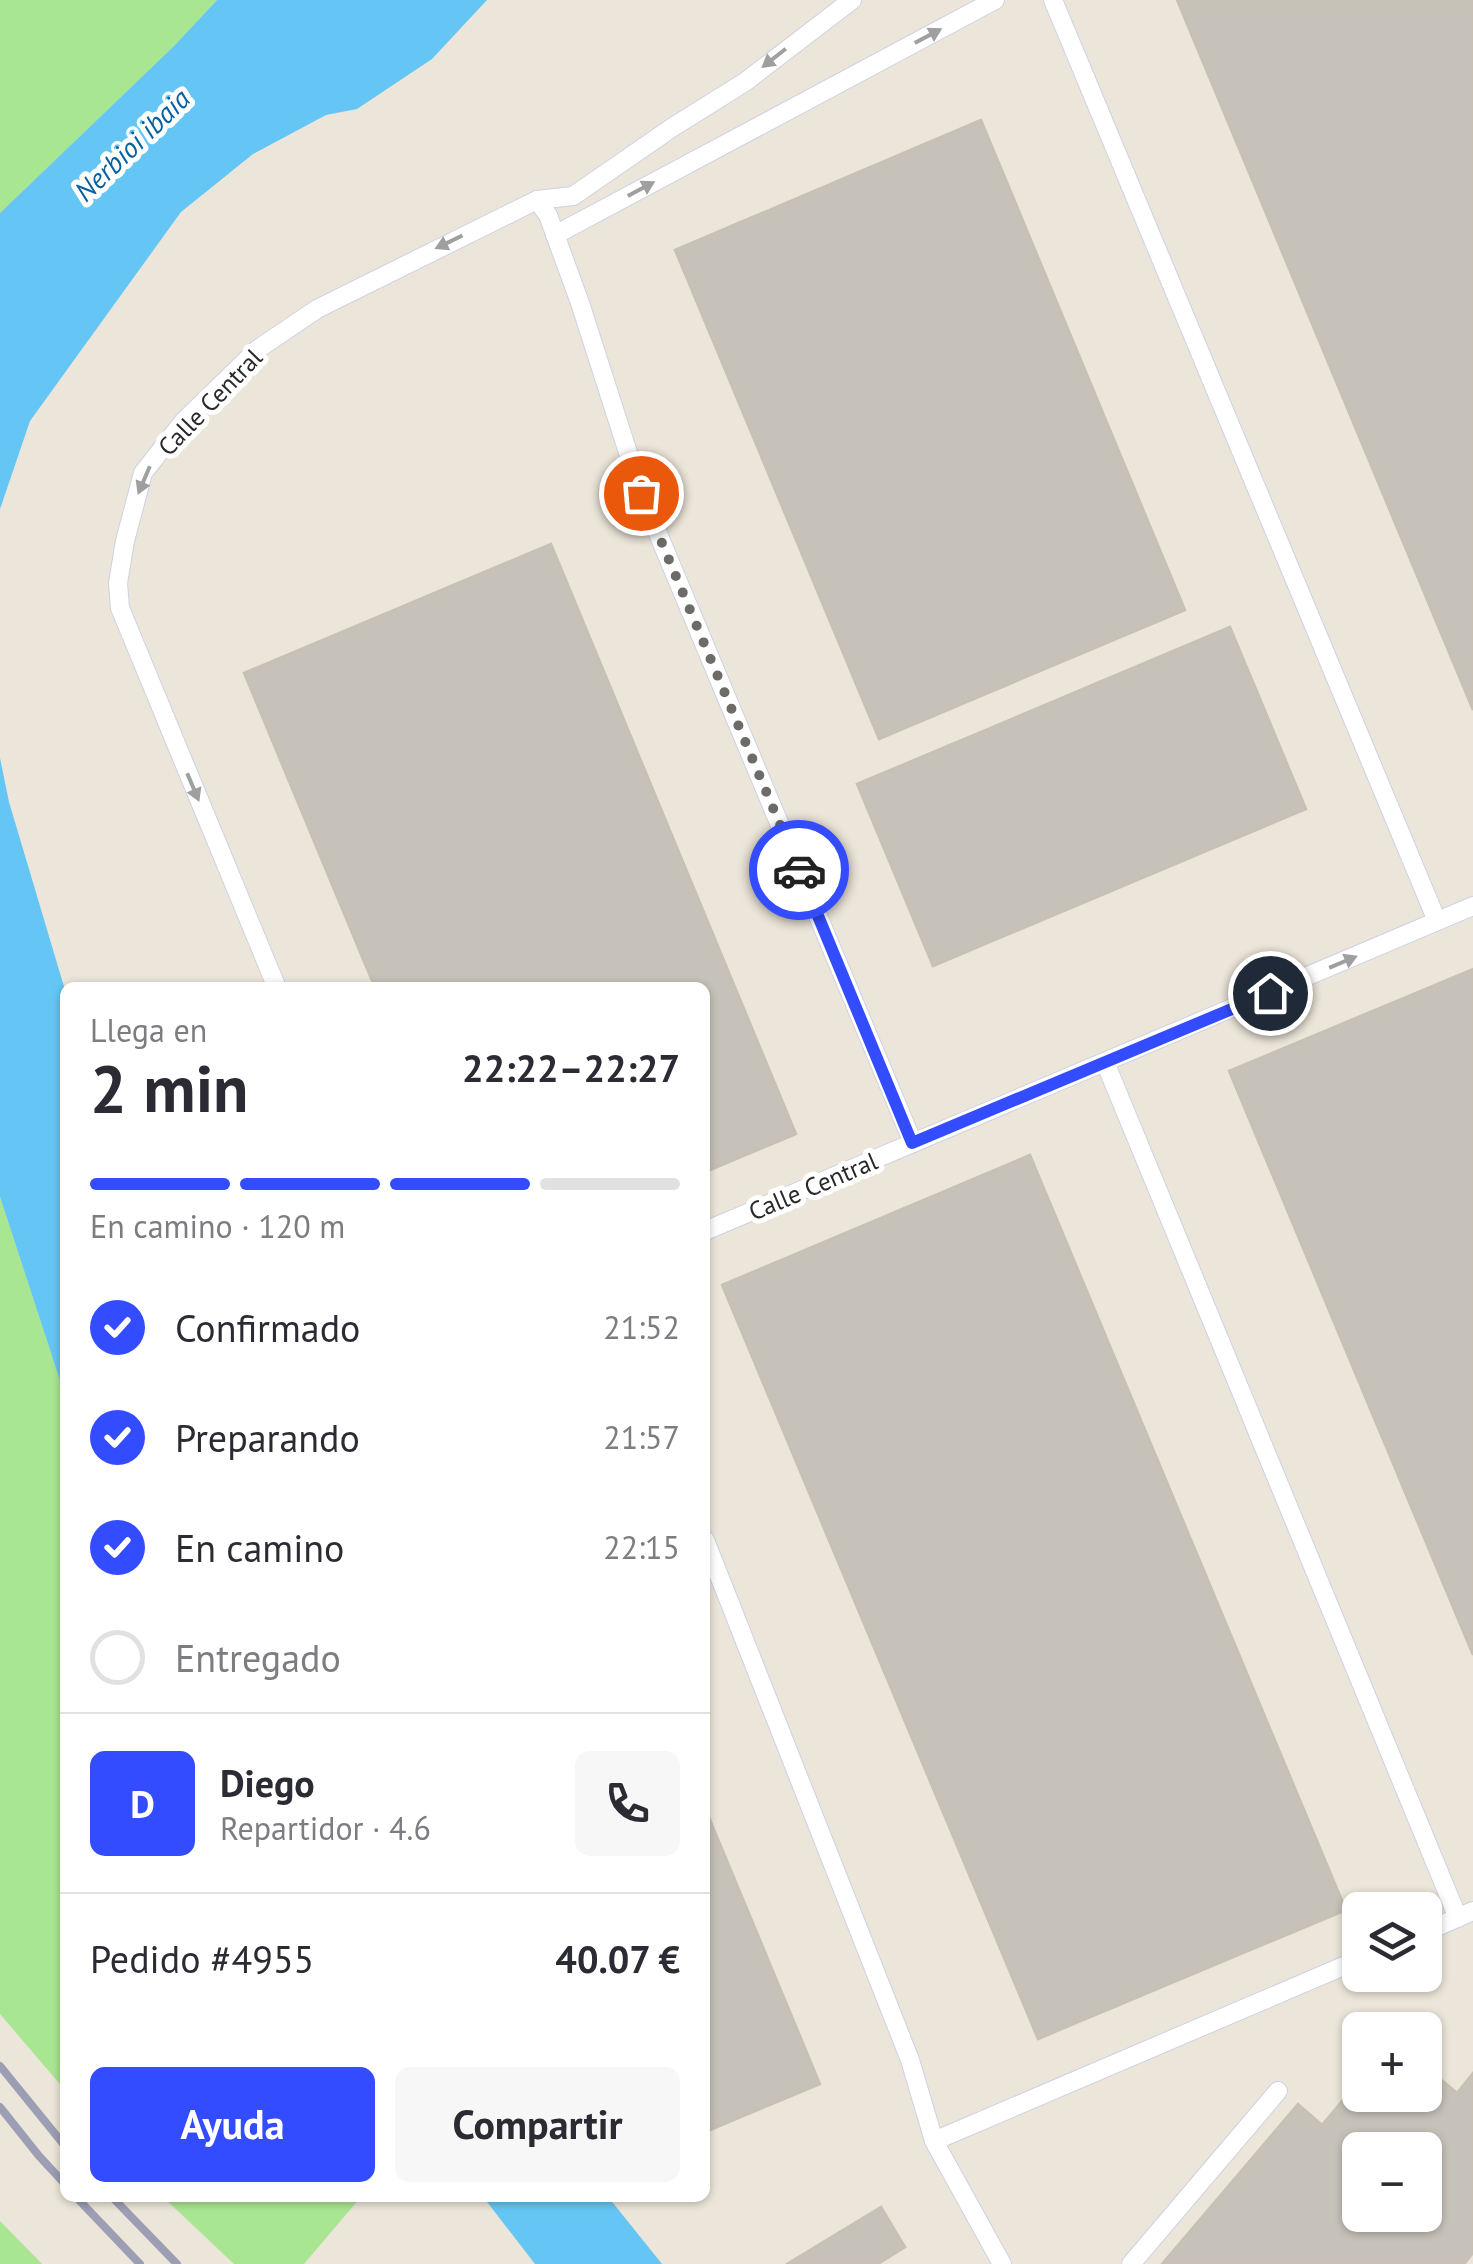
<!DOCTYPE html>
<html lang="es">
<head>
<meta charset="utf-8">
<style>
  body { margin:0; font-family:"PT Sans",sans-serif; background:#f7f7f7; color:#2b2b33; height:100vh; display:flex; flex-direction:column; font-size:38px; white-space:nowrap }
  * { box-sizing:border-box; margin:0 }
  p { font-size:32px; color:#7c7c81 }
  .icon { flex:none; width:55px; height:55px; fill:none; stroke:currentColor; stroke-width:2; stroke-linecap:round; stroke-linejoin:round }
  .map { position:relative; flex:1; overflow:hidden }
  .drawer { position:absolute; left:60px; top:982px; width:650px; height:1220px; display:flex; flex-direction:column; background:#fff; border-radius:15px; box-shadow:0 2px 8px #0004 }
  .drawer>* { flex:none }
  .controls { position:absolute; left:1342px; top:1892px; display:grid; gap:20px }
  .controls a { display:grid; place-items:center; width:100px; height:100px; border-radius:15px; background:#fff; box-shadow:0 2px 8px #0004; font-size:50px }
  .pin { position:absolute; display:grid; place-items:center; width:85px; height:85px; color:#fff; margin:-42px; border:5px solid #fff; border-radius:50%; box-shadow:0 2px 10px #0007 }
  .courier { position:absolute; display:grid; place-items:center; width:100px; height:100px; margin:-50px; border:8px solid #334cff; border-radius:50%; background:#fff; color:#222; box-shadow:0 2px 12px #0007 }
  .head em { font-style:normal; font-weight:700 }
  .head div { display:flex; flex-direction:column-reverse }
  .head { display:flex; align-items:center; justify-content:space-between; height:170px; padding:0 30px }
  h1 { font-size:65px; font-weight:700; line-height:75px }
  .bar { display:grid; grid-template-columns:repeat(4,1fr); gap:15px 10px; align-content:center; height:120px; padding:0 30px }
  .bar i { height:12px; border-radius:8px; background:#e1e1e2 }
  .bar .active { background:#334cff }
  .bar p { grid-column:span 4 }
  .line { display:flex; align-items:center; gap:25px; padding:0 30px; border-top:2px solid #e1e1e2 }
  .line div { flex:1 }
  .round { display:grid; place-items:center; flex:none; width:105px; height:105px; border-radius:15px; background:#f7f7f7 }
  ol { padding:0 30px; list-style:none }
  li { display:flex; align-items:center; gap:30px; height:110px }
  li p { margin-inline-start:auto }
  li .icon { padding:10px; border-radius:50%; background:#334cff; color:#fff; stroke-width:4 }
  li:last-child { color:#7c7c81 }
  li i { width:55px; height:55px; border:5px solid #e1e1e2; border-radius:50% }
  .action { display:flex; gap:20px; margin-top:auto; padding:20px 30px }
  .action a { flex:1; height:115px; border-radius:15px; background:#334cff; color:#fff; font-size:40px; font-weight:700; line-height:115px; text-align:center }
  .action a+a { background:#f7f7f7; color:#2b2b33 }
  .map>svg:first-child { display:block }
  .green { fill:#a9e692 }
  .water { fill:#65c6f5 }
  .building { fill:#c7c2b9; stroke:#c7c1b3; stroke-width:2.5; fill-rule:evenodd }
  .lines { fill:none; stroke-linecap:round; stroke-linejoin:round }
  .lane-casing { stroke:#ced1e3; stroke-width:20 }
  .lane { stroke:#fff; stroke-width:18 }
  .rail { stroke:#9c9eb4; stroke-width:8 }
  .oneway { fill:#9f9f9f }
  .done { stroke:#6d6b67; stroke-width:10; stroke-dasharray:0 18 }
  .route { stroke:#334cff; stroke-width:12 }
  .labels { text-anchor:middle; stroke-width:10; stroke-linejoin:round; paint-order:stroke }
  .street-label { font-size:25px; fill:#292929; stroke:#fff }
  .water-label { font-size:28px; font-style:italic; fill:#06619f; stroke:#fff }
</style>
</head>
<body>
<div class="map">
<svg width="1473" height="2264" viewBox="0 0 1473 2264">
  <rect width="100%" height="100%" fill="#ece5d9"/>
  <!-- green -->
  <g class="green">
    <polygon points="0,0 217,0 174,46 0,213"/>
    <polygon points="0,1197 65,1396 65,2090 0,2014"/>
    <polygon points="164,2198 360,2198 304,2264 234,2264"/>
    <polygon points="0,2221 42,2264 0,2264"/>
  </g>
  <!-- water -->
  <g class="water">
    <polygon points="217,0 487,0 432,59 357,109 326,115 253,154 181,212 30,421 0,509 0,213 174,46"/>
    <polygon points="0,758 9,802 65,990 65,1396 0,1197"/>
    <polygon points="484,2198 609,2198 662,2264 535,2264"/>
  </g>
  <!-- building -->
  <g class="building">
    <polygon points="1177,0 1473,0 1473,710"/>
    <polygon points="981,120 1185,610 879,739 675,250"/>
    <polygon points="551,544 796,1134 705,1172 705,988 375,988 244,673"/>
    <polygon points="1230,627 1306,809 933,966 857,784"/>
    <polygon points="1473,969 1473,1655 1229,1071"/>
    <polygon points="1030,1155 1346,1910 1038,2039 722,1285"/>
    <polygon points="705,1808 820,2084 705,2132"/>
    <path d="M 1425,2066 L 1457,2093 L 1473,2073 L 1473,2253 L 1464,2264 L 1162,2264 L 1298,2104 L 1322,2125 L 1358,2082 L 1360,2095 L 1373,2095 L 1380,2101 L 1386,2095 L 1425,2095 ZM 1360,2150 L 1425,2150 L 1425,2215 L 1360,2215 Z"/>
    <polygon points="881,2207 905,2247 878,2264 787,2264"/>
  </g>
  <g class="lines">
    <defs>
      <g id="lane">
        <polyline points="1053,0 1437,921"/>
        <polyline points="537,200 548,215 580,303 641,493 913,1143"/>
        <polyline points="555,235 995,0"/>
        <polyline points="277,988 120,608 118,583 125,541 143,473 183,422 258,349 317,309 537,200 573,196 673,127 745,82 852,0"/>
        <polyline points="1105,1062 1458,1918"/>
        <polyline points="705,1231 1473,906"/>
        <polyline points="705,1540 910,2060 934,2141 1002,2264"/>
        <polyline points="1425,1932 1473,1911"/>
        <polyline points="934,2141 1360,1959"/>
        <polyline points="1131,2264 1278,2091"/>
      </g>
    </defs>
    <!-- lane casing -->
    <use href="#lane" class="lane-casing"/>
    <!-- lane -->
    <use href="#lane" class="lane"/>
    <!-- rail -->
    <g class="rail">
      <polyline points="0,2066 65,2146"/>
      <polyline points="0,2107 39,2156 65,2184"/>
      <polyline points="77,2198 140,2264"/>
      <polyline points="113,2198 177,2264"/>
    </g>
  </g>
  <!-- one-way arrows -->
  <defs><path id="oneway-solid" d="M-6-.8H1V-3.2L6.5 0L1 3.2V.8H-6Z" transform="scale(2.5)"/></defs>
  <g class="oneway">
    <use href="#oneway-solid" transform="translate(928 36) rotate(-28)"/>
    <use href="#oneway-solid" transform="translate(774 58) rotate(142)"/>
    <use href="#oneway-solid" transform="translate(641 189) rotate(-28)"/>
    <use href="#oneway-solid" transform="translate(449 242) rotate(154)"/>
    <use href="#oneway-solid" transform="translate(144 480) rotate(113)"/>
    <use href="#oneway-solid" transform="translate(193 787) rotate(67)"/>
    <use href="#oneway-solid" transform="translate(1343 962) rotate(-23)"/>
  </g>
  <g class="lines">
    <!-- done -->
    <polyline class="done" points="641,493 799,870"/>
    <!-- route -->
    <polyline class="route" points="799,870 912,1143 1270,993"/>
  </g>
  <g class="labels">
    <!-- street labels -->
    <g class="street-label">
      <text transform="translate(210 402) rotate(-46)" y="9">Calle Central</text>
      <text transform="translate(813 1186) rotate(-23)" y="9">Calle Central</text>
    </g>
    <!-- water labels -->
    <g class="water-label">
      <text transform="translate(132 145) rotate(-44)" y="10">Nerbioi ibaia</text>
    </g>
  </g>
</svg>
<div class="controls">
<a><svg class="icon" aria-label="layers" viewBox="0 0 24 24"><path d="M12 4l9 5-9 5-9-5zM3 14l9 5 9-5"/></svg></a>
<a>+</a>
<a>−</a>
</div>
<div class="pin" style="left:641px;top:493px;background:#ea580c"><svg class="icon" aria-label="bag" viewBox="0 0 24 24"><path d="M5 8h14l-1 12H6zM9 8a3 3 0 0 1 6 0"/></svg></div>
<div class="pin" style="left:1270px;top:993px;background:#1f2937"><svg class="icon" aria-label="home" viewBox="0 0 24 24"><path d="M3 11l9-7 9 7M6 9v11h12V9"/></svg></div>
<div class="courier" style="left:799px;top:870px"><svg class="icon" aria-label="car" viewBox="0 0 24 24"><path d="M5 17H2v-5l4-1 3-4h7l3 4 3 1v5h-3M9 17h6M6 11h13"/><circle cx="7" cy="17" r="2"/><circle cx="17" cy="17" r="2"/></svg></div>
<section class="drawer">
<div class="head"><div><h1>2 min</h1><p>Llega en</p></div><em>22:22–22:27</em></div>
<div class="bar"><i class="active"></i><i class="active"></i><i class="active"></i><i></i><p>En camino · 120 m</p></div>
<ol>
<li><svg class="icon" aria-label="check" viewBox="0 0 24 24"><path d="M5 12l5 5 9-10"/></svg>Confirmado<p>21:52</p></li>
<li><svg class="icon" aria-label="check" viewBox="0 0 24 24"><path d="M5 12l5 5 9-10"/></svg>Preparando<p>21:57</p></li>
<li><svg class="icon" aria-label="check" viewBox="0 0 24 24"><path d="M5 12l5 5 9-10"/></svg>En camino<p>22:15</p></li>
<li><i></i>Entregado</li>
</ol>
<div class="line" style="height:180px"><b class="round" style="background:#334cff;color:#fff">D</b><div><b>Diego</b><p>Repartidor · 4.6</p></div><a class="round"><svg class="icon" aria-label="phone" viewBox="0 0 24 24"><path d="M5 4h4l2 5-3 2q2 4 5 5l2-3 5 2v4C11 20 4 13 5 4z"/></svg></a></div>
<div class="line" style="height:130px"><div>Pedido #4955</div><b>40.07 €</b></div>
<div class="action"><a>Ayuda</a><a>Compartir</a></div>
</section>
</div>
</body>
</html>
